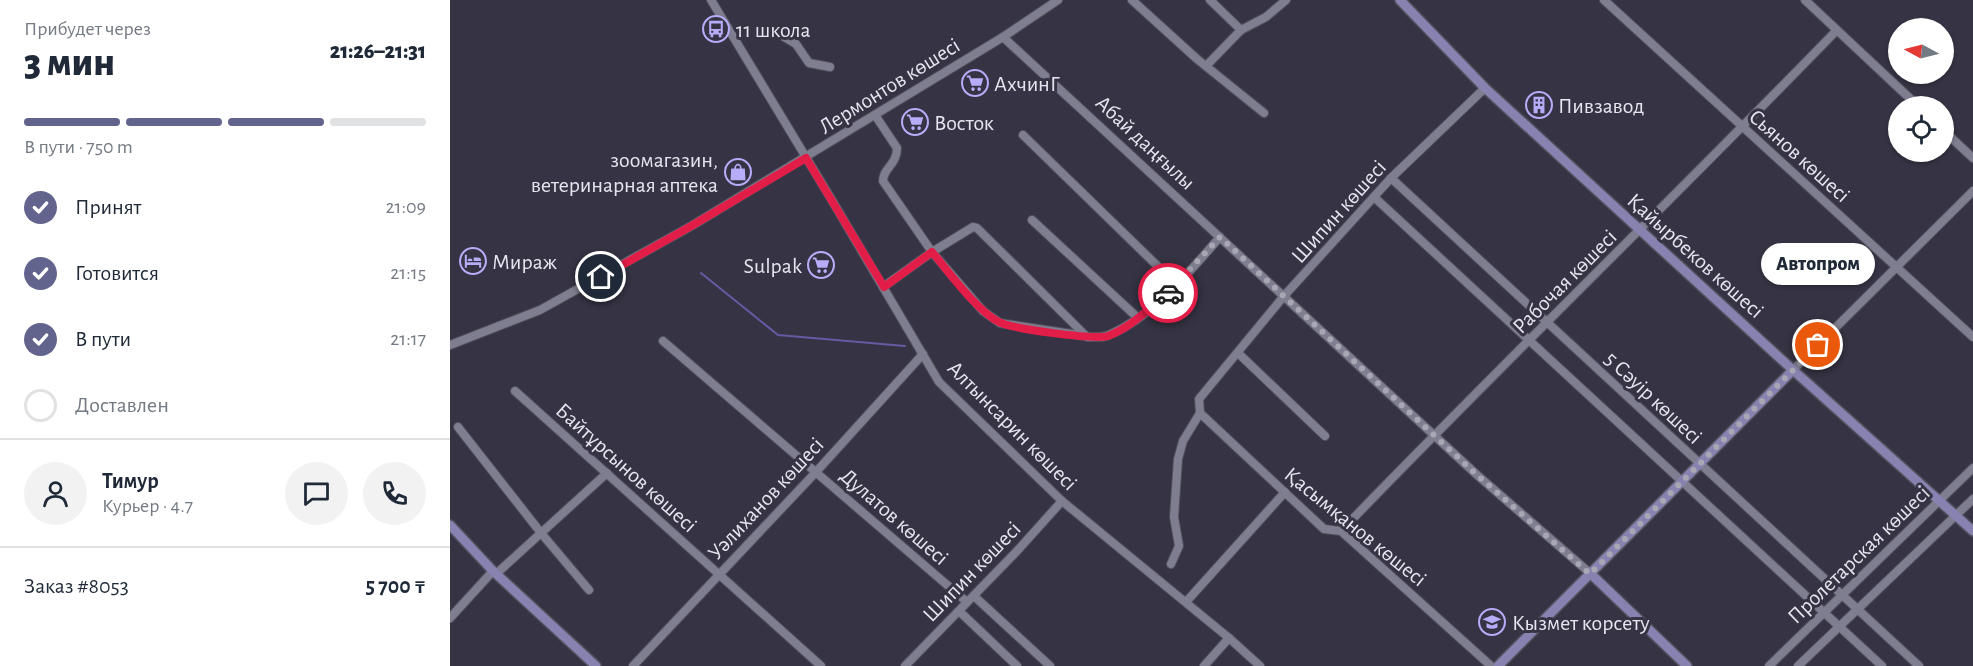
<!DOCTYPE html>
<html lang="ru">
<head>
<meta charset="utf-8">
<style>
  body { margin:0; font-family:"Alegreya Sans",sans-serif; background:#f2f2f3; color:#1f2937; height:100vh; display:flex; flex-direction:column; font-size:22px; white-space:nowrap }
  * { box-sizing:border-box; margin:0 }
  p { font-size:20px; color:#747a83 }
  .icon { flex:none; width:33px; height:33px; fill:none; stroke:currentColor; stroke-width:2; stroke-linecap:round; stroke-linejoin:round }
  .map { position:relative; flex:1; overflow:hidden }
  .sheet { display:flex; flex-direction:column; background:#fff; width:450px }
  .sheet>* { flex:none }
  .needle { width:39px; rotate:277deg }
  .buttons { position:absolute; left:1438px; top:18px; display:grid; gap:12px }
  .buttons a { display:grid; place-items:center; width:66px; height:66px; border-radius:50%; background:#fff; box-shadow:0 2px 4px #0004; font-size:30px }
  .pin { position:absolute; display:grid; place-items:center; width:51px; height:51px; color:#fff; margin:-26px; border:3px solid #fff; border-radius:50%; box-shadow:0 2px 6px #0007 }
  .courier { position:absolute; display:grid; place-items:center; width:60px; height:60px; margin:-30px; border:4px solid #e11d48; border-radius:50%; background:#fff; color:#222; box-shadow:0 2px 8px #0007 }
  .bubble { position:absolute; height:42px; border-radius:21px; background:#fff; box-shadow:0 2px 4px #0004; font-size:20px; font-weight:800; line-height:42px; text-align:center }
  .overview em { font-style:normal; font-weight:800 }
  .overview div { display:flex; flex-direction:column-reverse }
  .overview { display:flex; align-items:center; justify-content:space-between; height:102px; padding:0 24px }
  h1 { font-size:39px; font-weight:800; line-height:45px }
  .bar { display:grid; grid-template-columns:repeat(4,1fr); gap:9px 6px; align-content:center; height:72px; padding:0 24px }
  .bar i { height:8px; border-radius:4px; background:#e0e1e3 }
  .bar .active { background:#63648e }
  .bar p { grid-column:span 4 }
  .line { display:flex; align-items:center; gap:15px; padding:0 24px; border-top:2px solid #e0e1e3 }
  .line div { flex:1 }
  .round { display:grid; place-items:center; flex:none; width:63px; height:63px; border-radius:32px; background:#f2f2f3 }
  ol { padding:0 24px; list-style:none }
  li { display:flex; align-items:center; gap:18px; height:66px }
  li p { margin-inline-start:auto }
  li .icon { padding:6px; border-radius:50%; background:#63648e; color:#fff; stroke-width:4 }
  li:last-child { color:#747a83 }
  li i { width:33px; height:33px; border:3px solid #e0e1e3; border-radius:50% }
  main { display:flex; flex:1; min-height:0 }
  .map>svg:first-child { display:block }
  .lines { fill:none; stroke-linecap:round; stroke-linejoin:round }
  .stream { stroke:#675aa2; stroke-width:2 }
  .minor-casing { stroke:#51505d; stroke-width:10 }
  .major-casing { stroke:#51505d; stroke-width:12 }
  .minor { stroke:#7f7e90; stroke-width:8 }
  .major { stroke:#8882b0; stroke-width:9 }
  .done { stroke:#a8a7b3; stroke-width:6; stroke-dasharray:0 10.8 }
  .route { stroke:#e11d48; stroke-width:8 }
  .labels { text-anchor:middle; stroke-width:6; stroke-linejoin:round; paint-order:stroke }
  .poi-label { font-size:22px; fill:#e6e5ef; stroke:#363444; text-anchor:start }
  .street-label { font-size:22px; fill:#e6e5ef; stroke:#363444 }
</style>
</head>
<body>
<main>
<section class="sheet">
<div class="overview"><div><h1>3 мин</h1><p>Прибудет через</p></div><em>21:26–21:31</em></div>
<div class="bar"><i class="active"></i><i class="active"></i><i class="active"></i><i></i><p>В пути · 750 m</p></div>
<ol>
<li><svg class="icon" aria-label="check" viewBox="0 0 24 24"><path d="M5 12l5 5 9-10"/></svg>Принят<p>21:09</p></li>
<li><svg class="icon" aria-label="check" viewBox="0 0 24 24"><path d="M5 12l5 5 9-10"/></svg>Готовится<p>21:15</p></li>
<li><svg class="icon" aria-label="check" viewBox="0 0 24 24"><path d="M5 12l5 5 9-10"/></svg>В пути<p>21:17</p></li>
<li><i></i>Доставлен</li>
</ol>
<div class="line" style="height:108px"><a class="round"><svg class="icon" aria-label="person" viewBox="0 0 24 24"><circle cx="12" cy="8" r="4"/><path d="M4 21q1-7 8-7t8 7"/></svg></a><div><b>Тимур</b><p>Курьер · 4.7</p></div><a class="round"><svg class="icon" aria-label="chat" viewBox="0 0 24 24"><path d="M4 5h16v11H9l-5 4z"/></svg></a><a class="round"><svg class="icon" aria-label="phone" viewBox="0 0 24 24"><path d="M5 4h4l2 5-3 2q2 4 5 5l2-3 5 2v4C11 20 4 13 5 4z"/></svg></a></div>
<div class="line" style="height:78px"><div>Заказ #8053</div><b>5 700 ₸</b></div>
</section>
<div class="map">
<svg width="1523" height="666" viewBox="0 0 1523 666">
  <rect width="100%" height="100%" fill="#363444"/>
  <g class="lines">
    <!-- stream -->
    <polyline class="stream" points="251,273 328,335 455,346"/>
    <defs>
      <g id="minor">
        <polyline points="261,0 380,197 489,382 612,501 779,638 810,666"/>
        <polyline points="682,0 747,59 814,113"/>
        <polyline points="760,0 791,30"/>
        <polyline points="1154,0 1523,337"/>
        <polyline points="1355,0 1468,106"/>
        <polyline points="331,35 346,44 359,63 380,67"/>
        <polyline points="553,37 1026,474 1141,574"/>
        <polyline points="756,66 791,30 816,17 836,0"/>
        <path d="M 425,115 L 447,148 C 447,165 433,168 433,181 L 482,252 L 533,311 L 550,323 L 635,336"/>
        <polyline points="1494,131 1523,158"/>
        <polyline points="573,135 727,285"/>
        <polyline points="941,178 1469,666"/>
        <polyline points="924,197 1432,666"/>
        <polyline points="582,220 688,318"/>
        <path d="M 433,287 L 482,252 L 523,227 L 527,228 L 637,337 C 644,337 653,338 659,335 C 705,315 738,273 770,237"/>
        <polyline points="213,341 517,602"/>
        <polyline points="0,345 90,310 243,225 553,37 608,0"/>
        <polyline points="788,353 875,436"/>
        <polyline points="1343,370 1523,191"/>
        <polyline points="65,391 371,666"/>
        <polyline points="750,413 874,529 891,531 1041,666"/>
        <polyline points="8,427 91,533 139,590"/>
        <path d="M 891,531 C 1054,362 1223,199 1387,30"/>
        <polyline points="721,564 729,546 724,517 728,459 733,441 750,413 749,399 834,296 941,178 1035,88"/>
        <polyline points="46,574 157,473"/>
        <polyline points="524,596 600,666"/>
        <polyline points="736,602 835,492"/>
        <polyline points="509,611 567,666"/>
        <polyline points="0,618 43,571"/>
        <polyline points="183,666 366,472 473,354"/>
        <polyline points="455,666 567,551 612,501"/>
        <polyline points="754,666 779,638"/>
        <polyline points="1319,666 1523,468"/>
        <polyline points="1348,666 1523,499"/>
      </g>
      <g id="major">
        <polyline points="950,0 1035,88 1343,370 1523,531"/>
        <polyline points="0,525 43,571 146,666"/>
        <polyline points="1141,574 1237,666"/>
        <polyline points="1048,666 1343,370"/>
      </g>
    </defs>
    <!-- minor casing -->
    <use href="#minor" class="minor-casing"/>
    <!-- major casing -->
    <use href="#major" class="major-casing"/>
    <!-- minor -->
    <use href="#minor" class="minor"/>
    <!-- major -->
    <use href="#major" class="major"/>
  </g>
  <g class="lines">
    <!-- done -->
    <polyline class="done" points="718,293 770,237 1026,474 1140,574 1368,345"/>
    <!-- route -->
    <path class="route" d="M 151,277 L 243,225 L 356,158 L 434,287 L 482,252 C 499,272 527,311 549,322 C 562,329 645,340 658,336 C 680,328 700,308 718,293"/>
  </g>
  <!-- icons -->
  <defs>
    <symbol id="bus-ring" viewBox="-11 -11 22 22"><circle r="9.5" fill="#363444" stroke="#b6acf8" stroke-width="1.5"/><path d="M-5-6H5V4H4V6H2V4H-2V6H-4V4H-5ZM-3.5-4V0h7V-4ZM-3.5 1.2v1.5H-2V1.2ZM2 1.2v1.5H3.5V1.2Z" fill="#b6acf8"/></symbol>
    <symbol id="supermarket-ring" viewBox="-11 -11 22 22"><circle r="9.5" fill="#363444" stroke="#b6acf8" stroke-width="1.5"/><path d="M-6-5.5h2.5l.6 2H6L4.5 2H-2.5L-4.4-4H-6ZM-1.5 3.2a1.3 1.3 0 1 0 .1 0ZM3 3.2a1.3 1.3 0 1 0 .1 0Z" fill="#b6acf8"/></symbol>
    <symbol id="building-ring" viewBox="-11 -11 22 22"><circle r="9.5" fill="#363444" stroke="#b6acf8" stroke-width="1.5"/><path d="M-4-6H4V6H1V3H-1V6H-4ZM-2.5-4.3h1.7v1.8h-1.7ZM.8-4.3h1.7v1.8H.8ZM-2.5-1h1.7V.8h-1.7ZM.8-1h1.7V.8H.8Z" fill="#b6acf8"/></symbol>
    <symbol id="shop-ring" viewBox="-11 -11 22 22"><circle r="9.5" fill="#363444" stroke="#b6acf8" stroke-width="1.5"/><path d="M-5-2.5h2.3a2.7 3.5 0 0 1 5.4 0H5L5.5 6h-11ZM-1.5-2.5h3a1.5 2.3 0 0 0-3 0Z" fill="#b6acf8"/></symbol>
    <symbol id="hotel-ring" viewBox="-11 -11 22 22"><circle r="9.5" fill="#363444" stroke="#b6acf8" stroke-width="1.5"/><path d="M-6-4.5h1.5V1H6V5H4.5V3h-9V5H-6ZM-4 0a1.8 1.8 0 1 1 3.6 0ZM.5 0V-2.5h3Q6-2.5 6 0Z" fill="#b6acf8"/></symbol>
    <symbol id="university-ring" viewBox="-11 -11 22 22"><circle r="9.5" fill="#363444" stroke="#b6acf8" stroke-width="1.5"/><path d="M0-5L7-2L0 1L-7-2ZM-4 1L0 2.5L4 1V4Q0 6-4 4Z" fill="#b6acf8"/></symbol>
  </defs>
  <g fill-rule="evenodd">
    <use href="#bus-ring" x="251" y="14" width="30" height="30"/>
    <use href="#supermarket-ring" x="510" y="68" width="30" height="30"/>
    <use href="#building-ring" x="1074" y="90" width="30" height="30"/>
    <use href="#supermarket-ring" x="450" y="107" width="30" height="30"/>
    <use href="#shop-ring" x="273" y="157" width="30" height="30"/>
    <use href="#hotel-ring" x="8" y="246" width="30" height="30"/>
    <use href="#supermarket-ring" x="356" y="250" width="30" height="30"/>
    <use href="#university-ring" x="1027" y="607" width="30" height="30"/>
  </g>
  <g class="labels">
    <!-- poi labels -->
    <g class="poi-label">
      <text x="286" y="37">11 школа</text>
      <text x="544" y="91">АхчинГ</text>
      <text x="1108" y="113">Пивзавод</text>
      <text x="484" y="130">Восток</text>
      <text x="268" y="167" text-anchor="end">зоомагазин,<tspan x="268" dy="25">ветеринарная аптека</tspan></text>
      <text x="42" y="269">Мираж</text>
      <text x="352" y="273" text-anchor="end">Sulpak</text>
      <text x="1062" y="630">Кызмет корсету</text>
    </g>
    <!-- street labels -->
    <g class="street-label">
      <text transform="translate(439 85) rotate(-32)" y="8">Лермонтов көшесі</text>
      <text transform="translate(696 142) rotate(43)" y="8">Абай даңғылы</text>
      <text transform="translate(1350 155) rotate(42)" y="8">Сьянов көшесі</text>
      <text transform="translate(888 211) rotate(-48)" y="8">Шипин көшесі</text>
      <text transform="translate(1246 255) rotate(42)" y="8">Қайырбеков көшесі</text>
      <text transform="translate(1114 281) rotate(-45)" y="8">Рабочая көшесі</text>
      <text transform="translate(1204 397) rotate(43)" y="8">5 Сәуір көшесі</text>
      <text transform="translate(563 425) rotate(45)" y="8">Алтынсарин көшесі</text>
      <text transform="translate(177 467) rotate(42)" y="8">Байтұрсынов көшесі</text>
      <text transform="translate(315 498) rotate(-47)" y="8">Уәлиханов көшесі</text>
      <text transform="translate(445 516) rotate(41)" y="8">Дулатов көшесі</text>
      <text transform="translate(906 526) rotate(39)" y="8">Қасымқанов көшесі</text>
      <text transform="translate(1408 554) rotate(-44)" y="8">Пролетарская көшесі</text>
      <text transform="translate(521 571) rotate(-46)" y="8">Шипин көшесі</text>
    </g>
  </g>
</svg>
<div class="buttons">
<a><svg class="needle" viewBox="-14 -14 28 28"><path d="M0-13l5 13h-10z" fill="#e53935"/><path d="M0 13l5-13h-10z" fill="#747a83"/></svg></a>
<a><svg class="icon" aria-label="locate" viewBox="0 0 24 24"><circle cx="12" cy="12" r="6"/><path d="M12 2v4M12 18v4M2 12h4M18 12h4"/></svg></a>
</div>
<div class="pin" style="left:1368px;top:345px;background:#ea580c"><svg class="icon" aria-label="bag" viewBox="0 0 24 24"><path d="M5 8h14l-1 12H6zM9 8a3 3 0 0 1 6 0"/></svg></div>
<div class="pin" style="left:151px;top:277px;background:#1f2937"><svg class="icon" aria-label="home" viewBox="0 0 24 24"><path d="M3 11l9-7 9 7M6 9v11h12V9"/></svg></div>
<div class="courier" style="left:718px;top:293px"><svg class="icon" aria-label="car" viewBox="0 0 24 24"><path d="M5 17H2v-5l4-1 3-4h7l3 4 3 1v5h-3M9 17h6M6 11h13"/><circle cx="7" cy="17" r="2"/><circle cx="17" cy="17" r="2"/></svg></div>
<div class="bubble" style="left:1311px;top:243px;width:114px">Автопром</div>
</div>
</main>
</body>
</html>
